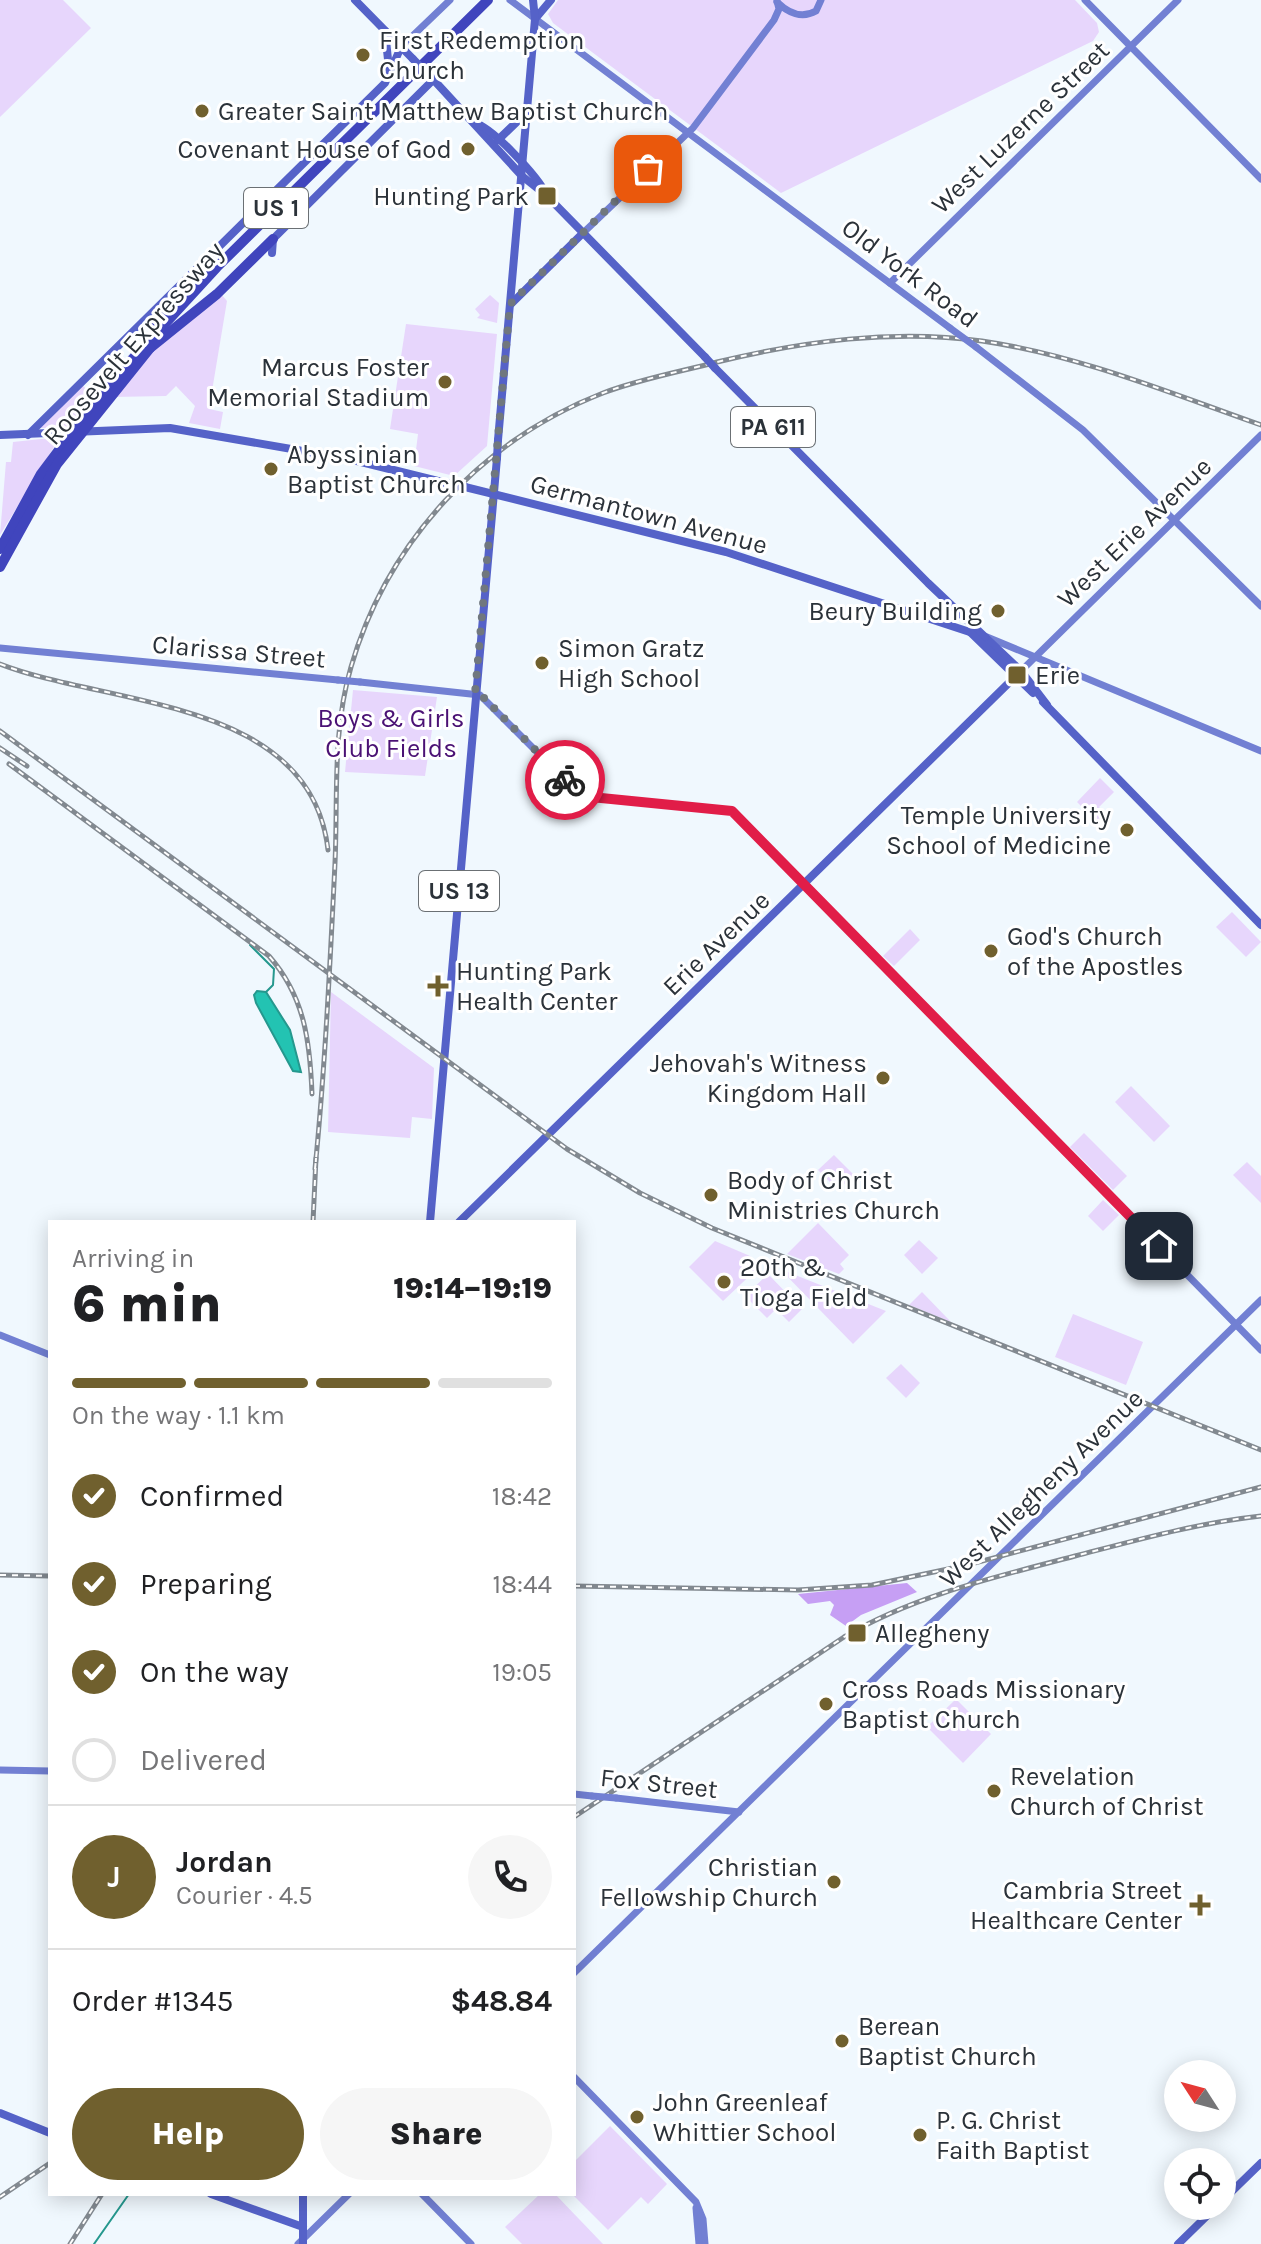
<!DOCTYPE html>
<html lang="en">
<head>
<meta charset="utf-8">
<style>
  body { margin:0; font-family:Karla,sans-serif; background:#f6f6f6; color:#202124; height:100vh; display:flex; flex-direction:column; font-size:30px; white-space:nowrap }
  * { box-sizing:border-box; margin:0 }
  p { font-size:26px; color:#757577 }
  .icon { flex:none; width:44px; height:44px; fill:none; stroke:currentColor; stroke-width:2; stroke-linecap:round; stroke-linejoin:round }
  .map { position:relative; flex:1; overflow:hidden }
  .side { position:absolute; left:48px; top:1220px; width:528px; height:976px; display:flex; flex-direction:column; background:#fff; border-radius:0px; box-shadow:0 4px 20px #0003 }
  .side>* { flex:none }
  .needle { width:52px; rotate:306deg }
  .buttons { position:absolute; left:1164px; top:2060px; display:grid; gap:16px }
  .buttons a { display:grid; place-items:center; width:72px; height:72px; border-radius:50%; background:#fff; box-shadow:0 4px 20px #0003; font-size:40px }
  .pin { position:absolute; display:grid; place-items:center; width:68px; height:68px; color:#fff; margin:-34px; border-radius:16px; box-shadow:0 4px 12px #0006 }
  .courier { position:absolute; display:grid; place-items:center; width:80px; height:80px; margin:-40px; border:6px solid #e11d48; border-radius:50%; background:#fff; color:#222; box-shadow:0 2px 10px #0007 }
  .summary em { font-style:normal; font-weight:800 }
  .summary div { display:flex; flex-direction:column-reverse }
  .summary { display:flex; align-items:center; justify-content:space-between; height:136px; padding:0 24px }
  h1 { font-size:52px; font-weight:800; line-height:60px }
  .bar { display:grid; grid-template-columns:repeat(4,1fr); gap:12px 8px; align-content:center; height:96px; padding:0 24px }
  .bar i { height:10px; border-radius:6px; background:#e0e0e0 }
  .bar .selected { background:#70602e }
  .bar p { grid-column:span 4 }
  .line { display:flex; align-items:center; gap:20px; padding:0 24px; border-top:2px solid #e0e0e0 }
  .line div { flex:1 }
  .round { display:grid; place-items:center; flex:none; width:84px; height:84px; border-radius:42px; background:#f6f6f6 }
  ol { padding:0 24px; list-style:none }
  li { display:flex; align-items:center; gap:24px; height:88px }
  li p { margin-inline-start:auto }
  li .icon { padding:8px; border-radius:50%; background:#70602e; color:#fff; stroke-width:4 }
  li:last-child { color:#757577 }
  li i { width:44px; height:44px; border:4px solid #e0e0e0; border-radius:50% }
  .primary-button { display:flex; gap:16px; margin-top:auto; padding:16px 24px }
  .primary-button a { flex:1; height:92px; border-radius:48px; background:#70602e; color:#fff; font-size:32px; font-weight:800; line-height:92px; text-align:center }
  .primary-button a+a { background:#f6f6f6; color:#202124 }
  .map>svg:first-child { display:block }
  .green { fill:#e7d6fc }
  .forest { fill:#c69ff4 }
  .water { fill:#23c3b2; stroke:#25988e; stroke-width:2 }
  .lines { fill:none; stroke-linecap:round; stroke-linejoin:round }
  .stream { stroke:#25988e; stroke-width:2 }
  .secondary { stroke:#7280d3; stroke-width:7 }
  .primary { stroke:#5562c8; stroke-width:8 }
  .highway { stroke:#4045bd; stroke-width:10 }
  .rail-casing { stroke:#828990; stroke-width:5 }
  .rail { stroke:#fff; stroke-width:2; stroke-dasharray:6; stroke-linecap:butt }
  .secondary-bridge { stroke:#7280d3; stroke-width:7 }
  .primary-bridge { stroke:#5562c8; stroke-width:8 }
  .highway-bridge { stroke:#4045bd; stroke-width:10 }
  .done { stroke:#70777e; stroke-width:8; stroke-dasharray:0 14.4 }
  .route { stroke:#e11d48; stroke-width:10 }
  .poi-dot { fill:#70602e; stroke:#fff; stroke-width:3 }
  .labels { text-anchor:middle; stroke-width:6; stroke-linejoin:round; paint-order:stroke }
  .shield { fill:#fff; stroke:#6b7074; stroke-width:2 }
  .shield-label { font-size:24px; font-weight:bold; fill:#2b3239 }
  .poi-label { font-size:26px; fill:#2b3239; stroke:#fff; text-anchor:start }
  .street-label { font-size:26px; fill:#2b3239; stroke:#fff }
  .park-label { font-size:26px; fill:#4a1174; stroke:#fff }
</style>
</head>
<body>
<div class="map">
<svg width="1261" height="2244" viewBox="0 0 1261 2244">
  <rect width="100%" height="100%" fill="#f0f8fe"/>
  <!-- green -->
  <g class="green">
    <polygon points="0,0 63,0 91,28 0,117"/>
    <polygon points="558,0 1075,0 1097,23 1099,32 1093,41 781,193 553,23 548,14"/>
    <polygon points="221,294 227,301 209,409 223,412 220,429 189,423 195,406 176,386 166,396 113,397 160,344"/>
    <polygon points="490,295 499,303 497,323 477,318 480,315 475,309"/>
    <polygon points="406,324 497,334 487,446 454,476 414,466 418,434 390,429"/>
    <polygon points="83,386 93,395 67,428 38,428"/>
    <polygon points="60,437 0,535 6,462 11,462 13,442"/>
    <polygon points="353,690 437,697 425,776 345,772"/>
    <polygon points="1100,778 1114,792 1099,807 1105,814 1097,822 1077,802"/>
    <polygon points="1232,912 1261,942 1246,957 1216,927"/>
    <polygon points="910,929 920,940 894,966 883,956"/>
    <polygon points="331,992 434,1068 432,1119 412,1117 410,1138 328,1132"/>
    <polygon points="1131,1086 1170,1126 1154,1142 1115,1102"/>
    <polygon points="1084,1133 1127,1176 1113,1190 1070,1147"/>
    <polygon points="834,1155 854,1175 838,1190 818,1170"/>
    <polygon points="1247,1162 1261,1176 1261,1203 1233,1175"/>
    <polygon points="1103,1200 1119,1215 1103,1231 1088,1216"/>
    <polygon points="818,1223 849,1255 840,1264 844,1269 839,1274 787,1254"/>
    <polygon points="919,1240 938,1258 922,1274 904,1255"/>
    <polygon points="715,1241 750,1256 760,1266 723,1301 689,1267"/>
    <polygon points="780,1269 886,1311 853,1344"/>
    <polygon points="768,1274 802,1309 789,1322 776,1309 767,1318 745,1296"/>
    <polygon points="922,1292 951,1322 909,1305"/>
    <polygon points="1073,1314 1143,1342 1126,1385 1055,1357"/>
    <polygon points="901,1364 920,1383 906,1398 886,1378"/>
    <polygon points="956,1699 991,1734 963,1763 927,1727"/>
    <polygon points="610,2126 667,2184 648,2204 641,2197 608,2230 572,2194 574,2162"/>
    <polygon points="540,2194 555,2194 603,2244 522,2244 505,2227"/>
  </g>
  <!-- forest -->
  <polygon class="forest" points="907,1583 917,1592 861,1615 846,1626 830,1615 834,1605 830,1601 808,1604 798,1594"/>
  <!-- water -->
  <polygon class="water" points="257,991 266,992 290,1030 301,1072 293,1071 256,1003 254,995"/>
  <g class="lines">
    <!-- stream -->
    <g class="stream">
      <polyline points="250,945 274,969 273,985 266,992"/>
      <polyline points="94,2244 129,2194"/>
    </g>
    <!-- secondary -->
    <g class="secondary">
      <polyline points="510,0 950,328"/>
      <polyline points="1085,0 1261,179"/>
      <path d="M 777,2 C 788,13 802,19 816,11 L 821,0"/>
      <polyline points="401,47 450,0"/>
      <polyline points="583,233 693,128 774,20 779,9 777,1"/>
      <polyline points="890,283 1178,0"/>
      <polyline points="976,347 1083,430 1261,606"/>
      <polyline points="987,637 1261,751"/>
      <polyline points="0,648 338,680"/>
      <polyline points="1021,671 1261,435"/>
      <polyline points="360,682 480,695 581,796 732,811 1261,1350"/>
      <polyline points="0,1335 50,1355"/>
      <polyline points="0,1770 50,1771"/>
      <polyline points="574,1794 592,1796"/>
      <polyline points="616,1798 739,1812"/>
      <polyline points="574,1973 1261,1300"/>
      <polyline points="574,2077 696,2202 703,2219 705,2244"/>
      <polyline points="422,2194 471,2244"/>
      <polyline points="696,2208 699,2244"/>
      <polyline points="298,2244 349,2194"/>
    </g>
    <!-- primary -->
    <g class="primary">
      <polyline points="355,0 413,59"/>
      <polyline points="535,19 551,0"/>
      <polyline points="385,31 389,69"/>
      <polyline points="431,77 522,176 547,196 705,357"/>
      <path d="M 475,123 C 493,128 538,177 546,194"/>
      <polyline points="498,140 527,112"/>
      <polyline points="272,253 273,239 433,80"/>
      <polyline points="511,304 583,233"/>
      <polyline points="715,368 928,583 1021,671 1047,705"/>
      <polyline points="0,435 170,428 349,459 450,484"/>
      <polyline points="28,435 385,83 401,47"/>
      <polyline points="498,440 535,19 533,0"/>
      <polyline points="465,487 726,552 985,637"/>
      <polyline points="971,633 1033,693"/>
      <polyline points="1043,702 1261,925"/>
      <polyline points="430,1222 497,458"/>
      <polyline points="459,1222 1021,671"/>
      <polyline points="0,2113 50,2133"/>
      <polyline points="211,2194 303,2227"/>
      <polyline points="303,2194 303,2244"/>
      <polyline points="1222,2201 1261,2163"/>
      <polyline points="1178,2244 1217,2206"/>
    </g>
    <!-- highway -->
    <g class="highway">
      <polyline points="156,323 200,268"/>
      <polyline points="150,348 217,294 273,239"/>
      <polyline points="104,390 217,267 488,0"/>
    </g>
    <defs>
      <g id="rail">
        <path d="M 0,664 C 108,706 311,698 328,850"/>
        <polyline points="0,731 567,1149 640,1193 712,1228 1261,1450"/>
        <polyline points="0,748 27,766"/>
        <path d="M 9,764 L 269,956 C 305,997 310,1042 312,1094"/>
        <path d="M 315,1169 C 325,1068 330,965 335,863 C 338,797 332,732 351,667 C 387,542 482,440 603,393 C 640,379 679,372 717,362 C 804,341 893,329 982,341 C 1078,355 1170,393 1261,425"/>
        <polyline points="313,1222 316,1158"/>
        <polyline points="0,1575 50,1576"/>
        <polyline points="574,1586 798,1590 872,1585 967,1565 1261,1487"/>
        <path d="M 574,1817 L 844,1637 C 915,1595 996,1577 1075,1556 C 1137,1540 1197,1523 1261,1516"/>
        <polyline points="0,2197 50,2163"/>
        <polyline points="70,2244 102,2194"/>
      </g>
    </defs>
    <!-- rail casing -->
    <use href="#rail" class="rail-casing"/>
    <!-- rail -->
    <use href="#rail" class="rail"/>
    <!-- secondary-bridge -->
    <g class="secondary-bridge">
      <polyline points="950,328 976,347"/>
      <polyline points="338,680 360,682"/>
      <polyline points="592,1796 616,1798"/>
    </g>
    <!-- primary-bridge -->
    <g class="primary-bridge">
      <polyline points="413,59 431,77"/>
      <polyline points="705,357 715,368"/>
      <polyline points="497,458 498,440"/>
      <polyline points="450,484 465,487"/>
    </g>
    <!-- highway-bridge -->
    <g class="highway-bridge">
      <polyline points="0,549 41,474 104,390"/>
      <polyline points="0,567 57,464 150,348"/>
    </g>
  </g>
  <g class="lines">
    <!-- done -->
    <polyline class="done" points="565,780 484,698 475,693 510,304 648,169"/>
    <!-- route -->
    <polyline class="route" points="565,780 581,796 732,811 1159,1246"/>
  </g>
  <!-- markers -->
  <g class="poi-dot">
    <circle cx="363" cy="55" r="8"/>
    <circle cx="202" cy="111" r="8"/>
    <circle cx="468" cy="149" r="8"/>
    <rect x="537" y="186" width="20" height="20" rx="4"/>
    <circle cx="445" cy="382" r="8"/>
    <circle cx="271" cy="469" r="8"/>
    <circle cx="998" cy="611" r="8"/>
    <circle cx="542" cy="663" r="8"/>
    <rect x="1007" y="665" width="20" height="20" rx="4"/>
    <circle cx="1127" cy="830" r="8"/>
    <circle cx="991" cy="951" r="8"/>
    <path d="M434 974h8v8h8v8h-8v8h-8v-8h-8v-8h8z"/>
    <circle cx="883" cy="1078" r="8"/>
    <circle cx="711" cy="1195" r="8"/>
    <circle cx="724" cy="1282" r="8"/>
    <rect x="847" y="1623" width="20" height="20" rx="4"/>
    <circle cx="826" cy="1704" r="8"/>
    <circle cx="994" cy="1791" r="8"/>
    <circle cx="834" cy="1882" r="8"/>
    <path d="M1196 1893h8v8h8v8h-8v8h-8v-8h-8v-8h8z"/>
    <circle cx="842" cy="2041" r="8"/>
    <circle cx="637" cy="2117" r="8"/>
    <circle cx="920" cy="2135" r="8"/>
  </g>
  <g class="labels">
    <!-- shield labels -->
    <g class="shield">
      <rect x="244" y="188" width="64" height="40" rx="6"/>
      <rect x="731" y="407" width="84" height="40" rx="6"/>
      <rect x="419" y="871" width="80" height="40" rx="6"/>
    </g>
    <g class="shield-label">
      <text x="276" y="216">US 1</text>
      <text x="773" y="435">PA 611</text>
      <text x="459" y="899">US 13</text>
    </g>
    <!-- poi labels -->
    <g class="poi-label">
      <text x="379" y="49">First Redemption<tspan x="379" dy="30">Church</tspan></text>
      <text x="218" y="120">Greater Saint Matthew Baptist Church</text>
      <text x="452" y="158" text-anchor="end">Covenant House of God</text>
      <text x="529" y="205" text-anchor="end">Hunting Park</text>
      <text x="429" y="376" text-anchor="end">Marcus Foster<tspan x="429" dy="30">Memorial Stadium</tspan></text>
      <text x="287" y="463">Abyssinian<tspan x="287" dy="30">Baptist Church</tspan></text>
      <text x="982" y="620" text-anchor="end">Beury Building</text>
      <text x="558" y="657">Simon Gratz<tspan x="558" dy="30">High School</tspan></text>
      <text x="1035" y="684">Erie</text>
      <text x="1111" y="824" text-anchor="end">Temple University<tspan x="1111" dy="30">School of Medicine</tspan></text>
      <text x="1007" y="945">God's Church<tspan x="1007" dy="30">of the Apostles</tspan></text>
      <text x="456" y="980">Hunting Park<tspan x="456" dy="30">Health Center</tspan></text>
      <text x="867" y="1072" text-anchor="end">Jehovah's Witness<tspan x="867" dy="30">Kingdom Hall</tspan></text>
      <text x="727" y="1189">Body of Christ<tspan x="727" dy="30">Ministries Church</tspan></text>
      <text x="740" y="1276">20th &amp;<tspan x="740" dy="30">Tioga Field</tspan></text>
      <text x="875" y="1642">Allegheny</text>
      <text x="842" y="1698">Cross Roads Missionary<tspan x="842" dy="30">Baptist Church</tspan></text>
      <text x="1010" y="1785">Revelation<tspan x="1010" dy="30">Church of Christ</tspan></text>
      <text x="818" y="1876" text-anchor="end">Christian<tspan x="818" dy="30">Fellowship Church</tspan></text>
      <text x="1182" y="1899" text-anchor="end">Cambria Street<tspan x="1182" dy="30">Healthcare Center</tspan></text>
      <text x="858" y="2035">Berean<tspan x="858" dy="30">Baptist Church</tspan></text>
      <text x="653" y="2111">John Greenleaf<tspan x="653" dy="30">Whittier School</tspan></text>
      <text x="936" y="2129">P. G. Christ<tspan x="936" dy="30">Faith Baptist</tspan></text>
    </g>
    <!-- street labels -->
    <g class="street-label">
      <text transform="translate(1020 127) rotate(-44)" y="9">West Luzerne Street</text>
      <text transform="translate(910 273) rotate(37)" y="9">Old York Road</text>
      <text transform="translate(133 343) rotate(-49)" y="9">Roosevelt Expressway</text>
      <text transform="translate(649 514) rotate(15)" y="9">Germantown Avenue</text>
      <text transform="translate(1134 532) rotate(-44)" y="9">West Erie Avenue</text>
      <text transform="translate(239 651) rotate(5)" y="9">Clarissa Street</text>
      <text transform="translate(716 943) rotate(-44)" y="9">Erie Avenue</text>
      <text transform="translate(1041 1488) rotate(-44)" y="9">West Allegheny Avenue</text>
      <text transform="translate(659 1783) rotate(6)" y="9">Fox Street</text>
    </g>
    <!-- park labels -->
    <g class="park-label">
      <text x="391" y="727">Boys &amp; Girls<tspan x="391" dy="30">Club Fields</tspan></text>
    </g>
  </g>
</svg>
<div class="buttons">
<a><svg class="needle" viewBox="-14 -14 28 28"><path d="M0-13l5 13h-10z" fill="#e53935"/><path d="M0 13l5-13h-10z" fill="#757577"/></svg></a>
<a><svg class="icon" aria-label="locate" viewBox="0 0 24 24"><circle cx="12" cy="12" r="6"/><path d="M12 2v4M12 18v4M2 12h4M18 12h4"/></svg></a>
</div>
<div class="pin" style="left:648px;top:169px;background:#ea580c"><svg class="icon" aria-label="bag" viewBox="0 0 24 24"><path d="M5 8h14l-1 12H6zM9 8a3 3 0 0 1 6 0"/></svg></div>
<div class="pin" style="left:1159px;top:1246px;background:#1f2937"><svg class="icon" aria-label="home" viewBox="0 0 24 24"><path d="M3 11l9-7 9 7M6 9v11h12V9"/></svg></div>
<div class="courier" style="left:565px;top:780px"><svg class="icon" aria-label="bike" viewBox="0 0 24 24"><circle cx="6" cy="16" r="4"/><circle cx="18" cy="16" r="4"/><path d="M6 16l4-8h5l3 8M10 8l3 8H6M13 5h3"/></svg></div>
<section class="side">
<div class="summary"><div><h1>6 min</h1><p>Arriving in</p></div><em>19:14–19:19</em></div>
<div class="bar"><i class="selected"></i><i class="selected"></i><i class="selected"></i><i></i><p>On the way · 1.1 km</p></div>
<ol>
<li><svg class="icon" aria-label="check" viewBox="0 0 24 24"><path d="M5 12l5 5 9-10"/></svg>Confirmed<p>18:42</p></li>
<li><svg class="icon" aria-label="check" viewBox="0 0 24 24"><path d="M5 12l5 5 9-10"/></svg>Preparing<p>18:44</p></li>
<li><svg class="icon" aria-label="check" viewBox="0 0 24 24"><path d="M5 12l5 5 9-10"/></svg>On the way<p>19:05</p></li>
<li><i></i>Delivered</li>
</ol>
<div class="line" style="height:144px"><b class="round" style="background:#70602e;color:#fff">J</b><div><b>Jordan</b><p>Courier · 4.5</p></div><a class="round"><svg class="icon" aria-label="phone" viewBox="0 0 24 24"><path d="M5 4h4l2 5-3 2q2 4 5 5l2-3 5 2v4C11 20 4 13 5 4z"/></svg></a></div>
<div class="line" style="height:104px"><div>Order #1345</div><b>$48.84</b></div>
<div class="primary-button"><a>Help</a><a>Share</a></div>
</section>
</div>
</body>
</html>
